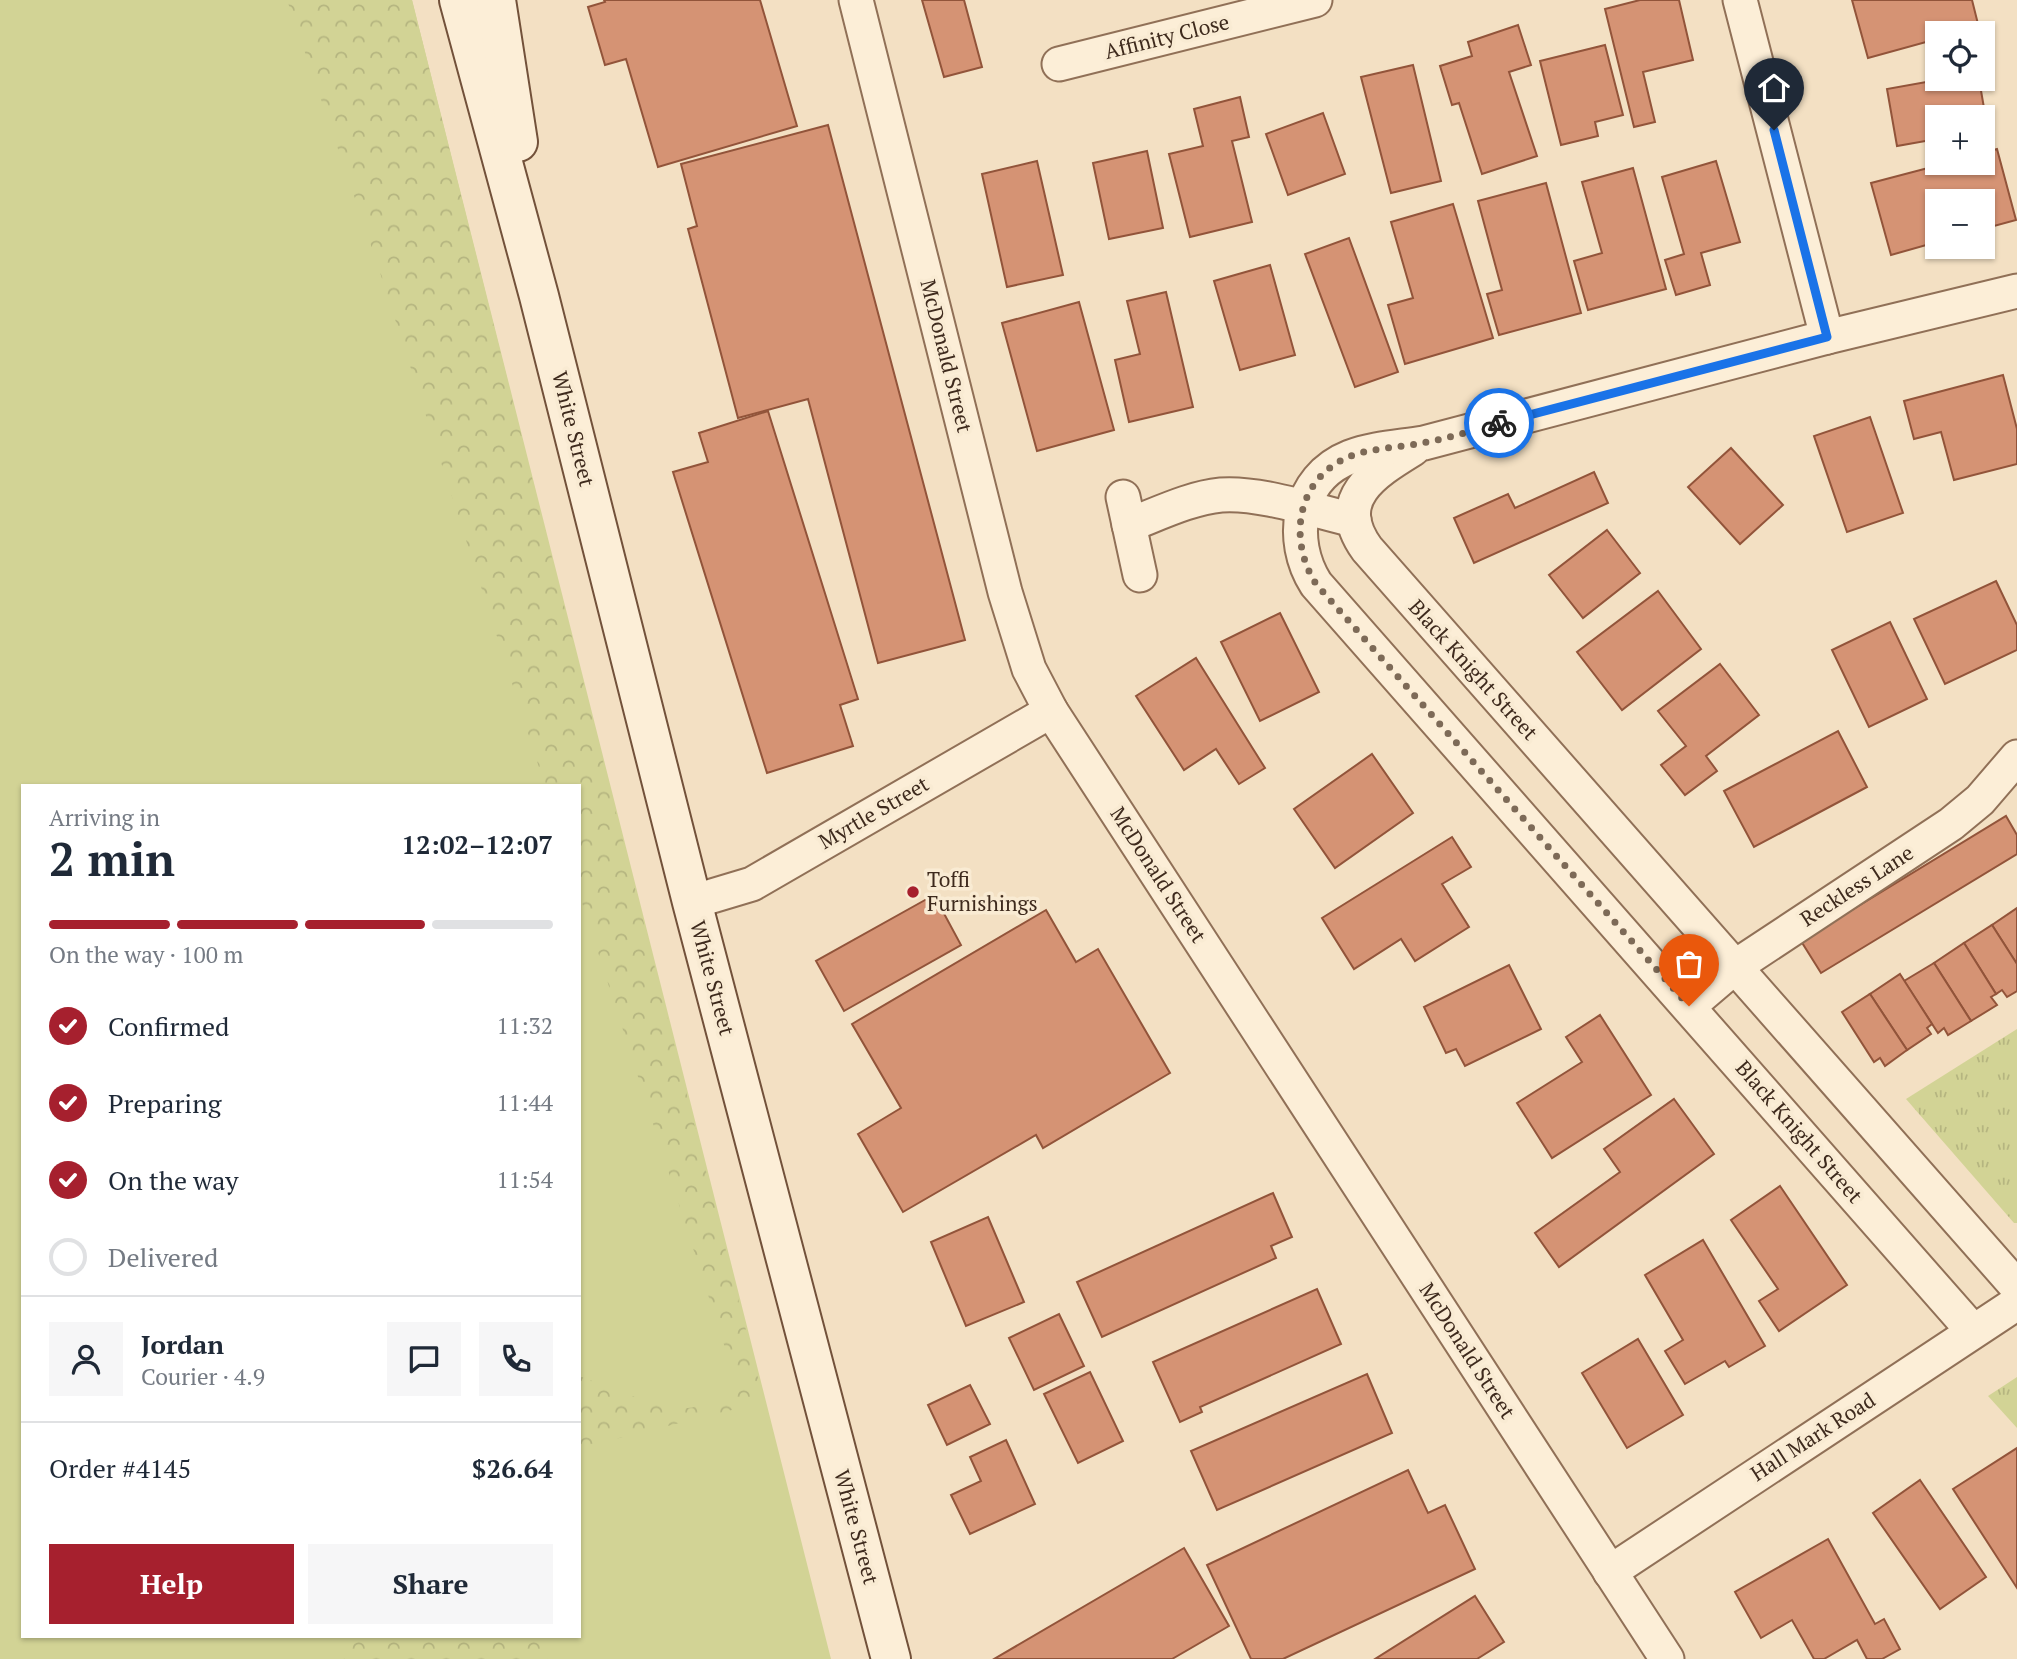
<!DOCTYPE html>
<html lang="en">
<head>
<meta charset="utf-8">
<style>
  body { margin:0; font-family:"PT Serif",serif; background:#f6f6f7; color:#1f2937; height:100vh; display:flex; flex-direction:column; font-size:26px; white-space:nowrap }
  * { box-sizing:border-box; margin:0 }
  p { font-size:23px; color:#747a83 }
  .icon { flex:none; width:38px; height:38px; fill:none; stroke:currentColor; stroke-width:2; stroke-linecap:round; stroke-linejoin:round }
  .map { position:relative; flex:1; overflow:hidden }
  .details { position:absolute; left:21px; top:784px; width:560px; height:854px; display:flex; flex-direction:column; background:#fff; border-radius:0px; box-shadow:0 2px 5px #0004 }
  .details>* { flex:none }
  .controls { position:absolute; left:1925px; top:21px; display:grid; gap:14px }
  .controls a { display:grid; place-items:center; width:70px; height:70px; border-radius:0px; background:#fff; box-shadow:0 2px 5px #0004; font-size:35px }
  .pin { position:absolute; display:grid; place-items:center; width:60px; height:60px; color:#fff; margin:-72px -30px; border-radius:50% 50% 50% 0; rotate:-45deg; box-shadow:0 0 7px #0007 }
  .pin .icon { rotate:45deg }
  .courier { position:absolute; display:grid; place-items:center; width:70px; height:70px; margin:-35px; border:5px solid #1a73e8; border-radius:50%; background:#fff; color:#222; box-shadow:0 2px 9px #0007 }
  .head em { font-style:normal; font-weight:700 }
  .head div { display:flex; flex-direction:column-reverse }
  .head { display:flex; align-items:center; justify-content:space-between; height:119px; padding:0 28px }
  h1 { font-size:46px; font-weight:700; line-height:52px }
  .bar { display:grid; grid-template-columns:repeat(4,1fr); gap:10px 7px; align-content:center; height:84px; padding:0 28px }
  .bar i { height:9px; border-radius:5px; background:#e0e1e3 }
  .bar .current { background:#a6202e }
  .bar p { grid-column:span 4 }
  .line { display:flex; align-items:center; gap:18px; padding:0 28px; border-top:2px solid #e0e1e3 }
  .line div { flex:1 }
  .round { display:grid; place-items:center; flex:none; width:74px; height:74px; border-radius:0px; background:#f6f6f7 }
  ol { padding:0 28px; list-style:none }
  li { display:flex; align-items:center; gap:21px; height:77px }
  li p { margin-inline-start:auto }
  li .icon { padding:7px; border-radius:50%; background:#a6202e; color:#fff; stroke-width:4 }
  li:last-child { color:#747a83 }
  li i { width:38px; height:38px; border:4px solid #e0e1e3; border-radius:50% }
  .cta { display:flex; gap:14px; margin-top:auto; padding:14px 28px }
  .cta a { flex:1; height:80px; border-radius:0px; background:#a6202e; color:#fff; font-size:28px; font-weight:700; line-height:80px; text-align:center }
  .cta a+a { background:#f6f6f7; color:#1f2937 }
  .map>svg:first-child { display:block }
  .grass { fill:#d2d395; fill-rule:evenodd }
  .forest { fill:url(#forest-crowns) }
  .park { fill:url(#park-tufts) }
  .building { fill:#d59374; stroke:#92543a; stroke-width:2 }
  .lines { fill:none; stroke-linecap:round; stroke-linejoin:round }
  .minor-casing { stroke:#907057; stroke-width:37 }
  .secondary-casing { stroke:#72513a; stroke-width:42 }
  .minor { stroke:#fceed7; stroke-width:33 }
  .secondary { stroke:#fceed7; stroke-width:38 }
  .done { stroke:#7d6a57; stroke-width:7; stroke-dasharray:0 12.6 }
  .route { stroke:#1a73e8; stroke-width:9 }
  .poi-dot { fill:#a6202e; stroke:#f9ebd3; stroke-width:2.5 }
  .labels { text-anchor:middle; stroke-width:7; stroke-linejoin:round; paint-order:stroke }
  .street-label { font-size:21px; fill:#3e2a1d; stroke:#f9ebd3 }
  .poi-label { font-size:21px; fill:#3e2a1d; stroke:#f9ebd3; text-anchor:start }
</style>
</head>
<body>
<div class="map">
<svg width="2017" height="1659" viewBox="0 0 2017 1659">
  <defs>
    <pattern id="forest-crowns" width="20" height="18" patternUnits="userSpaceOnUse" patternTransform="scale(1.75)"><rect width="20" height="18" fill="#d2d395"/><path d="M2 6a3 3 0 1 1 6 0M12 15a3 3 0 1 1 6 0" fill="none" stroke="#b5b580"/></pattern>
    <pattern id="park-tufts" width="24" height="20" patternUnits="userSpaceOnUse" patternTransform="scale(1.75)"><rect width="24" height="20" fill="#d2d395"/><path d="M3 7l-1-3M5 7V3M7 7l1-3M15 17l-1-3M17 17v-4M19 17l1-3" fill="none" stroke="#b5b580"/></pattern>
  </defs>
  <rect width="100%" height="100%" fill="#f3e0c3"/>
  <!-- grass -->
  <path class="grass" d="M 0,0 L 412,0 L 831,1659 L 0,1659 ZM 23,786 L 579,786 L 579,1636 L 23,1636 Z"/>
  <!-- forest -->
  <g class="forest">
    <path d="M 287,0 L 412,0 L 764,1402 L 579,1448 L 579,1376 C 605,1385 669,1414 694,1407 C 710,1402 724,1392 736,1382 L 579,893 L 579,786 L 545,786 L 375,257 Z"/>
    <polygon points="338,1636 542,1636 548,1659 344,1659"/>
  </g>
  <!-- park -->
  <g class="park">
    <polygon points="2017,1029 2017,1223 2014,1223 1906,1099"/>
    <polygon points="2017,1377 2017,1428 1988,1396"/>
  </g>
  <!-- building -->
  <g class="building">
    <polygon points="604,0 760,0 797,126 658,167 626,59 605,65 588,7 605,2"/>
    <polygon points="922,0 964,0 982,67 944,77"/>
    <polygon points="1640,0 1679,0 1693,60 1643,72 1655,122 1634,127 1605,9"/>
    <polygon points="1852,0 1972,0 1979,28 1960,33 1937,33 1937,39 1868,58"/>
    <polygon points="1518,25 1531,65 1509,72 1537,156 1482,174 1459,103 1452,105 1440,66 1472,56 1468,42"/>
    <polygon points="1605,45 1623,115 1595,122 1598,136 1561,145 1540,61"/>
    <polygon points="1413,65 1441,181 1391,193 1361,77"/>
    <polygon points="1943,79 1979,79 1988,131 1983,131 1983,117 1937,117 1937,139 1897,146 1887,89"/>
    <polygon points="1240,97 1249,137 1232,141 1252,222 1190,237 1169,154 1203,146 1194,109"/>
    <polygon points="1323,113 1345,174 1288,195 1266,134"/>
    <polygon points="828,125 965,640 878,663 808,399 738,418 688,229 697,226 681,164"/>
    <polygon points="1997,149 2016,220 1983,229 1983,201 1937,201 1937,242 1891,255 1871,183 1947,163 1983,163 1983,153"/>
    <polygon points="1147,151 1163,228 1109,239 1093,163"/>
    <polygon points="1037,161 1063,275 1007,287 982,174"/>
    <polygon points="1716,161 1740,242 1701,253 1710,285 1676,295 1665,260 1684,254 1662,177"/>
    <polygon points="1633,168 1666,289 1588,310 1574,261 1602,253 1582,182"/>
    <polygon points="1546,183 1581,313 1499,335 1487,294 1502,290 1478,201"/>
    <polygon points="1453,204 1493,338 1405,364 1388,305 1413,298 1391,222"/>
    <polygon points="1349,238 1398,372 1355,387 1305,254"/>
    <polygon points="1270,265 1295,355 1240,370 1214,281"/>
    <polygon points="1166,292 1193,407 1129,422 1115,360 1140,354 1127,301"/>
    <polygon points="1079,302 1114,430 1037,451 1002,323"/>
    <polygon points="2003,375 2017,429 2017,464 1954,480 1941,432 1914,439 1904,401"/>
    <polygon points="768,411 858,699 840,705 853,746 767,773 673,472 708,462 699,433"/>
    <polygon points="1870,417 1903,513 1847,532 1814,436"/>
    <polygon points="1731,448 1783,505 1740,544 1688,487"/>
    <polygon points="1594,472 1608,503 1474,563 1454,518 1508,494 1515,508"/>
    <polygon points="1607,530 1640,573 1583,618 1549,575"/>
    <polygon points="1996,581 2017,625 2017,650 1945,684 1914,619"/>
    <polygon points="1658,591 1701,649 1622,710 1577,652"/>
    <polygon points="1280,613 1319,692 1260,721 1221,642"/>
    <polygon points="1890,622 1927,699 1869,727 1832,650"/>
    <polygon points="1196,658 1265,768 1239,784 1216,749 1184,770 1136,696"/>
    <polygon points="1720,664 1759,715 1706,756 1717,771 1685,795 1661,765 1686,746 1658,711"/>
    <polygon points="1838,731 1867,787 1754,847 1724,791"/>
    <polygon points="1372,754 1413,813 1335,868 1294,809"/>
    <polygon points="2006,816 2017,835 2017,854 1821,973 1801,941"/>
    <polygon points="1452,837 1471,867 1442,884 1469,927 1415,961 1401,939 1354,969 1322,918"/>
    <polygon points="934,895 961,945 844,1011 816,961"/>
    <polygon points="2017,908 2017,964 1992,925"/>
    <polygon points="1046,910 1076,962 1098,949 1170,1073 1043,1148 1036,1135 903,1212 858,1134 901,1108 852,1024"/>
    <polygon points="1992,925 2017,964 2017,991 2007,997 2002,990 1996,994 1964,943"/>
    <polygon points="1964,943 1996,994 1991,997 1997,1005 1971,1021 1934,963"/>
    <polygon points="1934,963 1971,1021 1948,1035 1944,1028 1938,1033 1904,981"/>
    <polygon points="1509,965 1541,1029 1465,1066 1456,1049 1446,1053 1424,1007"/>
    <polygon points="1900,974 1932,1024 1927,1028 1931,1034 1907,1050 1870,994"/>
    <polygon points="1870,994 1907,1050 1885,1066 1880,1058 1874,1062 1842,1012"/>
    <polygon points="1600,1015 1651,1095 1552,1158 1517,1103 1582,1062 1566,1037"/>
    <polygon points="1674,1099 1714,1154 1559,1267 1535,1233 1620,1172 1604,1149"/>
    <polygon points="1780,1186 1847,1285 1779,1331 1759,1301 1778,1289 1731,1220"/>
    <polygon points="1273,1193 1292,1237 1271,1246 1276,1258 1102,1337 1077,1282"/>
    <polygon points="988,1217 1024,1302 966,1326 931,1242"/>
    <polygon points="1703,1240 1765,1346 1729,1367 1725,1361 1685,1384 1665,1351 1683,1340 1645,1275"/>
    <polygon points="1317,1289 1341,1344 1200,1407 1202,1412 1180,1422 1153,1362"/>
    <polygon points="1059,1314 1084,1366 1034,1390 1009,1338"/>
    <polygon points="1638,1339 1683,1415 1627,1448 1582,1373"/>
    <polygon points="1090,1372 1123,1441 1078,1463 1044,1394"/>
    <polygon points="1367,1374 1392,1433 1217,1510 1191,1451"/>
    <polygon points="970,1385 990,1424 947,1445 928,1405"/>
    <polygon points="1006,1440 1035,1504 970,1534 951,1495 981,1481 970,1457"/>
    <polygon points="2017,1448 2017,1588 1953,1489"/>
    <polygon points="1408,1470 1428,1513 1445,1505 1475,1569 1283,1659 1251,1659 1207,1565"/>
    <polygon points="1920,1480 1986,1577 1940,1609 1873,1513"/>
    <polygon points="1828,1539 1875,1624 1884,1619 1900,1649 1882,1659 1867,1659 1857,1640 1824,1659 1814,1659 1792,1620 1761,1638 1735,1592"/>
    <polygon points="1184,1548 1229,1626 1172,1659 994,1659"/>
    <polygon points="1475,1596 1504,1642 1477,1659 1375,1659"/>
  </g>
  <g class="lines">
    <defs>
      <g id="minor">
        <polyline points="856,0 1005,592 1029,669 1051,711 1667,1659"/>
        <polyline points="1740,0 1827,337"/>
        <polyline points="1059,64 1315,0"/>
        <path d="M 1413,449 C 1374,473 1331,499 1367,549 L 2017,1287"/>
        <polyline points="1123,497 1140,575"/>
        <path d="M 1129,525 C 1158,514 1190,498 1221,495 C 1260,492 1315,511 1354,520"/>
        <polyline points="692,902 752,884 1051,711"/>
        <polyline points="1689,1006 1736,966 1951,824 1980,800 2017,757"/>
        <path d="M 1973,1331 L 1316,584 C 1288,540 1297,478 1350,457 C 1373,448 1400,447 1424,443 L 1827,337 L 2017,291"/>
        <polyline points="1610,1572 2017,1303"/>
      </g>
      <g id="secondary">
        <polyline points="459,0 539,296 692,902 891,1659"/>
        <polyline points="496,0 518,142"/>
      </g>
    </defs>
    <!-- minor casing -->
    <use href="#minor" class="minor-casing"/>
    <!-- secondary casing -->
    <use href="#secondary" class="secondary-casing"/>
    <!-- minor -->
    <use href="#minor" class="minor"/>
    <!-- secondary -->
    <use href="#secondary" class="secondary"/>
  </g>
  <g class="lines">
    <!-- done -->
    <path class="done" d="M 1499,423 C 1473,430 1447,439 1421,443 C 1397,448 1370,448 1348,457 C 1296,480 1288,540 1316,584 L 1689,1006"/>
    <!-- route -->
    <polyline class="route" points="1499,423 1827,337 1774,130"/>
  </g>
  <!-- markers -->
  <circle class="poi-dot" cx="913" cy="892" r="7"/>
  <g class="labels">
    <!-- street labels -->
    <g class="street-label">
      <text transform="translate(1167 37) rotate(-14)" y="7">Affinity Close</text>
      <text transform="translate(946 356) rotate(76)" y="7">McDonald Street</text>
      <text transform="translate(573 429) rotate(76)" y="7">White Street</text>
      <text transform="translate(1473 670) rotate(48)" y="7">Black Knight Street</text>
      <text transform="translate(874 813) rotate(-30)" y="7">Myrtle Street</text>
      <text transform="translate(1158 875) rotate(57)" y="7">McDonald Street</text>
      <text transform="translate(1857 886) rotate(-33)" y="7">Reckless Lane</text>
      <text transform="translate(712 978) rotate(75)" y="7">White Street</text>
      <text transform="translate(1799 1132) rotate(49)" y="7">Black Knight Street</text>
      <text transform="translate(1467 1351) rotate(57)" y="7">McDonald Street</text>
      <text transform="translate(1813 1437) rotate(-33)" y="7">Hall Mark Road</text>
      <text transform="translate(856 1527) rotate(75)" y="7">White Street</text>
    </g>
    <!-- poi labels -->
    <g class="poi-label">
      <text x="927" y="887">Toffi<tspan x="927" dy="24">Furnishings</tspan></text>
    </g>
  </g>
</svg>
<div class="controls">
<a><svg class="icon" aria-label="locate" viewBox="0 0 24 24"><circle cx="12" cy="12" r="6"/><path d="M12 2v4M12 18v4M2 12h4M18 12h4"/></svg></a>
<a>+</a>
<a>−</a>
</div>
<div class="pin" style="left:1689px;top:1006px;background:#ea580c"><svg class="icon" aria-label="bag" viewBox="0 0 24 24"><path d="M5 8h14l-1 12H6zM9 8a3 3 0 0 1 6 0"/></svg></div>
<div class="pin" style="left:1774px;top:130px;background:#1f2937"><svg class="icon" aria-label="home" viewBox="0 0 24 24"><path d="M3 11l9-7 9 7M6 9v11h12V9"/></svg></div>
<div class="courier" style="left:1499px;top:423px"><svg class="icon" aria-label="bike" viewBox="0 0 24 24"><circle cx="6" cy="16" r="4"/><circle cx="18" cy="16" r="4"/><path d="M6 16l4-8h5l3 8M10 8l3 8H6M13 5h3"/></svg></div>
<section class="details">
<div class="head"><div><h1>2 min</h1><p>Arriving in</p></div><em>12:02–12:07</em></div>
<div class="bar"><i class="current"></i><i class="current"></i><i class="current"></i><i></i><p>On the way · 100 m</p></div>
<ol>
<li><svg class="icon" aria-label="check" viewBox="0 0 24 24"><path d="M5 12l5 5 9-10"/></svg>Confirmed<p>11:32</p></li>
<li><svg class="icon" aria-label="check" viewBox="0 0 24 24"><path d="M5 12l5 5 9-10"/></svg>Preparing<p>11:44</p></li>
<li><svg class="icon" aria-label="check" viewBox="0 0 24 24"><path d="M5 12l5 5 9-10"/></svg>On the way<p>11:54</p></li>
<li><i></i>Delivered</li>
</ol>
<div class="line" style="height:126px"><a class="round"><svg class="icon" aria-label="person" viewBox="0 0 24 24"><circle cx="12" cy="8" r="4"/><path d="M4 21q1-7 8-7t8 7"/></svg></a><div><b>Jordan</b><p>Courier · 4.9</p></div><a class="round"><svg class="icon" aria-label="chat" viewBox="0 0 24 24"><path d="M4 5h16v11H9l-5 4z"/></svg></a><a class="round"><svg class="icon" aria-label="phone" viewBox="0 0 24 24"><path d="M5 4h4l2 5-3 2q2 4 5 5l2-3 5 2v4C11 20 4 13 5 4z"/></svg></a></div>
<div class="line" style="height:91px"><div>Order #4145</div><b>$26.64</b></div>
<div class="cta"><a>Help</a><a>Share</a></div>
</section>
</div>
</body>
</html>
